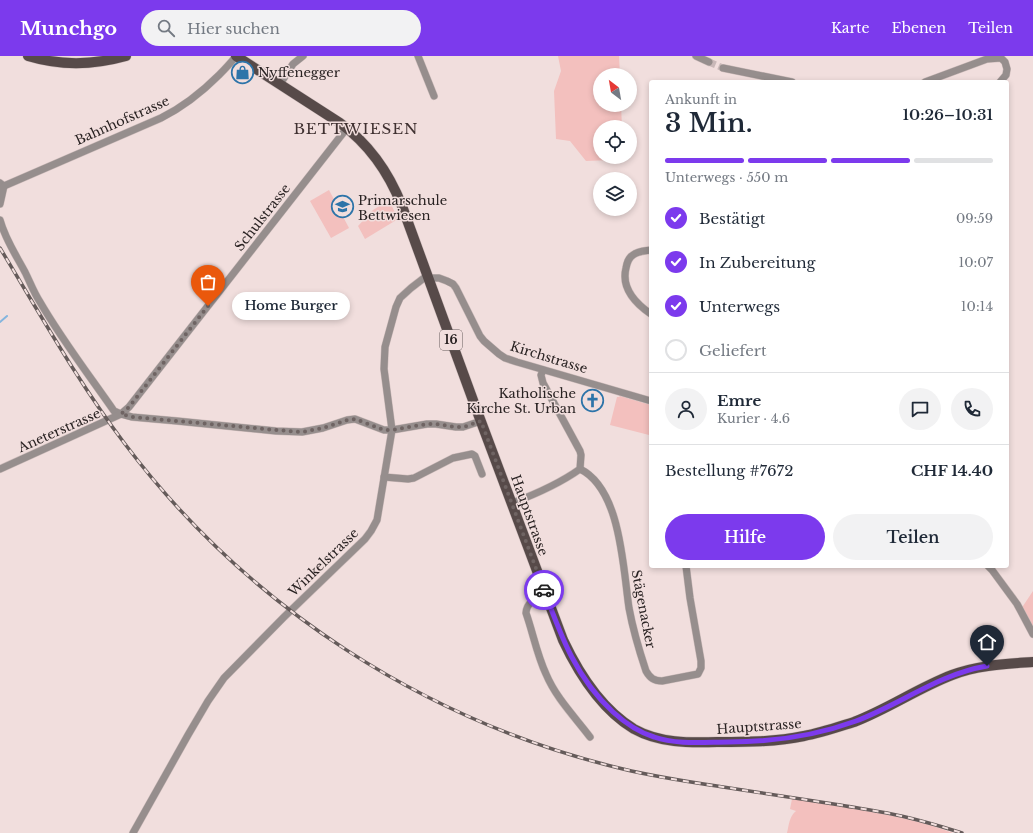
<!DOCTYPE html>
<html lang="de">
<head>
<meta charset="utf-8">
<style>
  body { margin:0; font-family:"Libre Baskerville",serif; background:#f2f2f3; color:#1f2937; height:100vh; display:flex; flex-direction:column; font-size:15px; white-space:nowrap }
  * { box-sizing:border-box; margin:0 }
  p { font-size:13px; color:#747a83 }
  .icon { flex:none; width:22px; height:22px; fill:none; stroke:currentColor; stroke-width:2; stroke-linecap:round; stroke-linejoin:round }
  .map { position:relative; flex:1; overflow:hidden }
  .panel { position:absolute; left:649px; top:24px; width:360px; height:488px; display:flex; flex-direction:column; background:#fff; border-radius:4px; box-shadow:0 2px 6px #0003 }
  .panel>* { flex:none }
  .needle { width:26px; rotate:329deg }
  .fabs { position:absolute; left:593px; top:12px; display:grid; gap:8px }
  .fabs a { display:grid; place-items:center; width:44px; height:44px; border-radius:50%; background:#fff; box-shadow:0 2px 6px #0003; font-size:20px }
  .pin { position:absolute; display:grid; place-items:center; width:34px; height:34px; color:#fff; margin:-41px -17px; border-radius:50% 50% 50% 0; rotate:-45deg; box-shadow:0 0 4px #0007 }
  .pin .icon { rotate:45deg }
  .courier { position:absolute; display:grid; place-items:center; width:40px; height:40px; margin:-20px; border:3px solid #7c3aed; border-radius:50%; background:#fff; color:#222; box-shadow:0 1px 5px #0007 }
  .bubble { position:absolute; height:28px; border-radius:14px; background:#fff; box-shadow:0 2px 6px #0003; font-size:13px; font-weight:600; line-height:28px; text-align:center }
  .summary em { font-style:normal; font-weight:600 }
  .summary div { display:flex; flex-direction:column-reverse }
  .summary { display:flex; align-items:center; justify-content:space-between; height:68px; padding:0 16px }
  h1 { font-size:26px; font-weight:600; line-height:30px }
  .bar { display:grid; grid-template-columns:repeat(4,1fr); gap:6px 4px; align-content:center; height:48px; padding:0 16px }
  .bar i { height:5px; border-radius:3px; background:#e0e1e3 }
  .bar .selected { background:#7c3aed }
  .bar p { grid-column:span 4 }
  .line { display:flex; align-items:center; gap:10px; padding:0 16px; border-top:1px solid #e0e1e3 }
  .line div { flex:1 }
  .round { display:grid; place-items:center; flex:none; width:42px; height:42px; border-radius:21px; background:#f2f2f3 }
  ol { padding:0 16px; list-style:none }
  li { display:flex; align-items:center; gap:12px; height:44px }
  li p { margin-inline-start:auto }
  li .icon { padding:4px; border-radius:50%; background:#7c3aed; color:#fff; stroke-width:4 }
  li:last-child { color:#747a83 }
  li i { width:22px; height:22px; border:2px solid #e0e1e3; border-radius:50% }
  .button { display:flex; gap:8px; margin-top:auto; padding:8px 16px }
  .button a { flex:1; height:46px; border-radius:24px; background:#7c3aed; color:#fff; font-size:16px; font-weight:600; line-height:46px; text-align:center }
  .button a+a { background:#f2f2f3; color:#1f2937 }
  header { display:flex; align-items:center; gap:24px; box-sizing:border-box; height:56px; padding:0 20px; background:#7c3aed; color:#fff }
  header strong { font-size:19px }
  nav { display:flex; gap:22px; margin-inline-start:auto; font-size:14px }
  .search { width:280px; height:36px; background:#f2f2f3; display:flex; align-items:center; gap:10px; box-sizing:border-box; padding:0 14px; border-radius:22px; color:#747a83; font-size:15px }
  .map>svg:first-child { display:block }
  .green { fill:#f3c0be }
  .lines { fill:none; stroke-linecap:round; stroke-linejoin:round }
  .stream { stroke:#84b5de; stroke-width:2 }
  .minor-tunnel { stroke:#c9b8b8; stroke-width:7; stroke-dasharray:7 3.5; stroke-linecap:butt }
  .minor-casing { stroke:#cdbcbb; stroke-width:8 }
  .primary-casing { stroke:#cdbcbb; stroke-width:11 }
  .minor { stroke:#968e8d; stroke-width:7 }
  .primary { stroke:#574a49; stroke-width:10 }
  .rail-casing { stroke:#655b5a; stroke-width:3.5 }
  .rail { stroke:#f1dedd; stroke-width:2; stroke-dasharray:6; stroke-linecap:butt }
  .done { stroke:#6f6463; stroke-width:4; stroke-dasharray:0 7.2 }
  .route { stroke:#7c3aed; stroke-width:5 }
  .labels { text-anchor:middle; stroke-width:3; stroke-linejoin:round; paint-order:stroke }
  .shield { fill:#f1dedd; stroke:#655a5a; stroke-width:1 }
  .shield-label { font-size:12px; font-weight:bold; fill:#292222 }
  .poi-label { font-size:13px; fill:#292222; stroke:#f1dedd; text-anchor:start }
  .street-label { font-size:13px; fill:#292222; stroke:#f1dedd }
  .quarter-label { font-size:15px; letter-spacing:1px; fill:#403131; stroke:#f1dedd }
</style>
</head>
<body>
<header>
<strong>Munchgo</strong>
<div class="search"><svg class="icon" aria-label="search" viewBox="0 0 24 24"><circle cx="10" cy="10" r="6"/><path d="M15 15l6 6"/></svg>Hier suchen</div>
<nav><a>Karte</a><a>Ebenen</a><a>Teilen</a></nav>
</header>
<div class="map">
<svg width="1033" height="777" viewBox="0 0 1033 777">
  <rect width="100%" height="100%" fill="#f1dedd"/>
  <!-- green -->
  <g class="green">
    <polygon points="558,0 619,0 620,19 600,19 600,49 621,49 622,71 600,71 600,101 612,101 611,104 586,105 570,85 556,83 554,35 561,15"/>
    <polygon points="329,134 349,172 331,182 310,145"/>
    <polygon points="389,144 398,163 365,183 358,170 373,154"/>
    <polygon points="620,340 651,349 651,366 649,375 650,376 649,379 610,369 617,341 619,341"/>
    <polygon points="1033,535 1033,572 1021,553"/>
    <path d="M 792,743 C 819,747 845,751 872,756 C 900,761 927,767 953,777 L 787,777 C 789,769 789,761 796,755 L 790,753 Z"/>
  </g>
  <g class="lines">
    <!-- stream -->
    <polyline class="stream" points="0,266 7,260"/>
    <!-- minor-tunnel -->
    <polyline class="minor-tunnel" points="709,6 723,12"/>
    <defs>
      <g id="minor">
        <polyline points="418,0 434,40"/>
        <polyline points="696,0 709,6"/>
        <polyline points="723,12 792,26"/>
        <polyline points="925,26 987,3 1001,2 1005,6 1007,13 1006,19 1000,26"/>
        <polyline points="280,28 293,8 303,0"/>
        <path d="M 0,127 L 4,130 L 161,62 C 183,51 202,36 219,19 C 225,13 231,7 236,0"/>
        <polyline points="0,148 4,130"/>
        <path d="M 0,164 C 5,183 16,199 25,216 C 30,226 34,237 40,246 C 62,284 89,319 114,355 L 121,358 L 132,361 L 177,365 L 276,375 L 302,376 L 323,372 L 347,364 L 355,363 L 384,374 L 392,374 L 427,368 L 436,368 L 456,371 L 463,371 L 481,365"/>
        <path d="M 651,194 C 645,195 638,195 633,199 C 628,202 627,207 626,212 C 621,232 635,247 651,258"/>
        <polyline points="0,413 121,358 129,351 347,72"/>
        <path d="M 580,413 C 621,433 623,512 629,552 C 633,574 639,594 646,615 C 650,622 654,625 662,625 L 698,618 L 701,612 L 701,605 L 690,542 L 686,510"/>
        <polyline points="384,421 408,423 414,422 453,402 472,398 475,400 482,418"/>
        <path d="M 512,447 C 536,438 559,428 580,413 L 581,399 L 580,395 L 543,327 L 541,319 L 543,314"/>
        <polyline points="988,510 992,514 1017,548 1033,578"/>
        <path d="M 546,540 C 537,544 527,544 526,557 C 533,577 537,599 546,618 C 556,642 575,661 590,681"/>
        <polyline points="133,777 188,679 208,645 224,622 284,561 365,483 371,475 377,464 392,374 384,313 385,291 396,251 400,242 411,232 424,222 439,222 447,225 453,228 456,232 480,280 484,285 499,298 505,302 517,306 651,345"/>
      </g>
      <g id="primary">
        <path d="M 28,0 C 61,10 94,9 126,0"/>
        <path d="M 236,0 L 340,67 C 369,88 389,117 402,150 L 474,347 L 563,584 C 579,618 601,653 634,673 C 659,687 689,687 717,686 C 746,686 776,686 804,680 C 821,677 838,671 854,666 C 888,653 918,632 952,619 C 978,609 1006,608 1033,606"/>
      </g>
    </defs>
    <!-- minor casing -->
    <use href="#minor" class="minor-casing"/>
    <!-- primary casing -->
    <use href="#primary" class="primary-casing"/>
    <!-- minor -->
    <use href="#minor" class="minor"/>
    <!-- primary -->
    <use href="#primary" class="primary"/>
    <defs>
      <path id="rail" d="M 0,192 C 40,258 78,326 125,388 C 247,550 426,666 623,713 C 656,721 690,726 723,731 C 762,737 801,743 840,749 C 856,752 872,754 887,757 C 913,762 937,769 962,777"/>
    </defs>
    <!-- rail casing -->
    <use href="#rail" class="rail-casing"/>
    <!-- rail -->
    <use href="#rail" class="rail"/>
  </g>
  <g class="lines">
    <!-- done -->
    <polyline class="done" points="208,250 129,351 121,358 132,361 177,365 276,374 302,376 323,372 347,364 355,363 384,374 392,374 427,368 436,368 456,371 464,371 481,365 544,534"/>
    <!-- route -->
    <path class="route" d="M 544,534 C 561,580 576,622 613,656 C 625,667 638,676 654,681 C 677,689 705,686 729,686 C 773,686 815,680 856,665 C 901,648 939,618 987,610"/>
  </g>
  <!-- icons -->
  <defs>
    <symbol id="shop-ring" viewBox="-11 -11 22 22"><circle r="9.5" fill="#f1dedd" stroke="#2d74a9" stroke-width="1.5"/><path d="M-5-2.5h2.3a2.7 3.5 0 0 1 5.4 0H5L5.5 6h-11ZM-1.5-2.5h3a1.5 2.3 0 0 0-3 0Z" fill="#2d74a9"/></symbol>
    <symbol id="school-ring" viewBox="-11 -11 22 22"><circle r="9.5" fill="#f1dedd" stroke="#2d74a9" stroke-width="1.5"/><path d="M0-5L7-2L0 1L-7-2ZM-4 1L0 2.5L4 1V4Q0 6-4 4Z" fill="#2d74a9"/></symbol>
    <symbol id="church-ring" viewBox="-11 -11 22 22"><circle r="9.5" fill="#f1dedd" stroke="#2d74a9" stroke-width="1.5"/><path d="M-1.2-6h2.4v3.5h3.3v2.4h-3.3V6h-2.4V-.1h-3.3v-2.4h3.3Z" fill="#2d74a9"/></symbol>
  </defs>
  <g fill-rule="evenodd">
    <use href="#shop-ring" x="230" y="4" width="25" height="25"/>
    <use href="#school-ring" x="330" y="138" width="25" height="25"/>
    <use href="#church-ring" x="580" y="332" width="25" height="25"/>
  </g>
  <g class="labels">
    <!-- shield labels -->
    <rect class="shield" x="440" y="274" width="22" height="20" rx="3"/>
    <g class="shield-label">
      <text x="451" y="288">16</text>
    </g>
    <!-- poi labels -->
    <g class="poi-label">
      <text x="258" y="21">Nyffenegger</text>
      <text x="358" y="149">Primarschule<tspan x="358" dy="15">Bettwiesen</tspan></text>
      <text x="576" y="342" text-anchor="end">Katholische<tspan x="576" dy="15">Kirche St. Urban</tspan></text>
    </g>
    <!-- street labels -->
    <g class="street-label">
      <text transform="translate(122 64) rotate(-24)" y="5">Bahnhofstrasse</text>
      <text transform="translate(262 161) rotate(-52)" y="5">Schulstrasse</text>
      <text transform="translate(549 301) rotate(17)" y="5">Kirchstrasse</text>
      <text transform="translate(59 374) rotate(-24)" y="5">Aneterstrasse</text>
      <text transform="translate(530 459) rotate(70)" y="5">Hauptstrasse</text>
      <text transform="translate(323 506) rotate(-44)" y="5">Winkelstrasse</text>
      <text transform="translate(644 553) rotate(79)" y="5">Stägenacker</text>
      <text transform="translate(759 670) rotate(-4)" y="5">Hauptstrasse</text>
    </g>
    <!-- quarter labels -->
    <g class="quarter-label">
      <text x="356" y="78">BETTWIESEN</text>
    </g>
  </g>
</svg>
<div class="fabs">
<a><svg class="needle" viewBox="-14 -14 28 28"><path d="M0-13l5 13h-10z" fill="#e53935"/><path d="M0 13l5-13h-10z" fill="#747a83"/></svg></a>
<a><svg class="icon" aria-label="locate" viewBox="0 0 24 24"><circle cx="12" cy="12" r="6"/><path d="M12 2v4M12 18v4M2 12h4M18 12h4"/></svg></a>
<a><svg class="icon" aria-label="layers" viewBox="0 0 24 24"><path d="M12 4l9 5-9 5-9-5zM3 14l9 5 9-5"/></svg></a>
</div>
<div class="pin" style="left:208px;top:250px;background:#ea580c"><svg class="icon" aria-label="bag" viewBox="0 0 24 24"><path d="M5 8h14l-1 12H6zM9 8a3 3 0 0 1 6 0"/></svg></div>
<div class="pin" style="left:987px;top:610px;background:#1f2937"><svg class="icon" aria-label="home" viewBox="0 0 24 24"><path d="M3 11l9-7 9 7M6 9v11h12V9"/></svg></div>
<div class="courier" style="left:544px;top:534px"><svg class="icon" aria-label="car" viewBox="0 0 24 24"><path d="M5 17H2v-5l4-1 3-4h7l3 4 3 1v5h-3M9 17h6M6 11h13"/><circle cx="7" cy="17" r="2"/><circle cx="17" cy="17" r="2"/></svg></div>
<div class="bubble" style="left:232px;top:236px;width:118px">Home Burger</div>
<section class="panel">
<div class="summary"><div><h1>3 Min.</h1><p>Ankunft in</p></div><em>10:26–10:31</em></div>
<div class="bar"><i class="selected"></i><i class="selected"></i><i class="selected"></i><i></i><p>Unterwegs · 550 m</p></div>
<ol>
<li><svg class="icon" aria-label="check" viewBox="0 0 24 24"><path d="M5 12l5 5 9-10"/></svg>Bestätigt<p>09:59</p></li>
<li><svg class="icon" aria-label="check" viewBox="0 0 24 24"><path d="M5 12l5 5 9-10"/></svg>In Zubereitung<p>10:07</p></li>
<li><svg class="icon" aria-label="check" viewBox="0 0 24 24"><path d="M5 12l5 5 9-10"/></svg>Unterwegs<p>10:14</p></li>
<li><i></i>Geliefert</li>
</ol>
<div class="line" style="height:72px"><a class="round"><svg class="icon" aria-label="person" viewBox="0 0 24 24"><circle cx="12" cy="8" r="4"/><path d="M4 21q1-7 8-7t8 7"/></svg></a><div><b>Emre</b><p>Kurier · 4.6</p></div><a class="round"><svg class="icon" aria-label="chat" viewBox="0 0 24 24"><path d="M4 5h16v11H9l-5 4z"/></svg></a><a class="round"><svg class="icon" aria-label="phone" viewBox="0 0 24 24"><path d="M5 4h4l2 5-3 2q2 4 5 5l2-3 5 2v4C11 20 4 13 5 4z"/></svg></a></div>
<div class="line" style="height:52px"><div>Bestellung #7672</div><b>CHF 14.40</b></div>
<div class="button"><a>Hilfe</a><a>Teilen</a></div>
</section>
</div>
</body>
</html>
